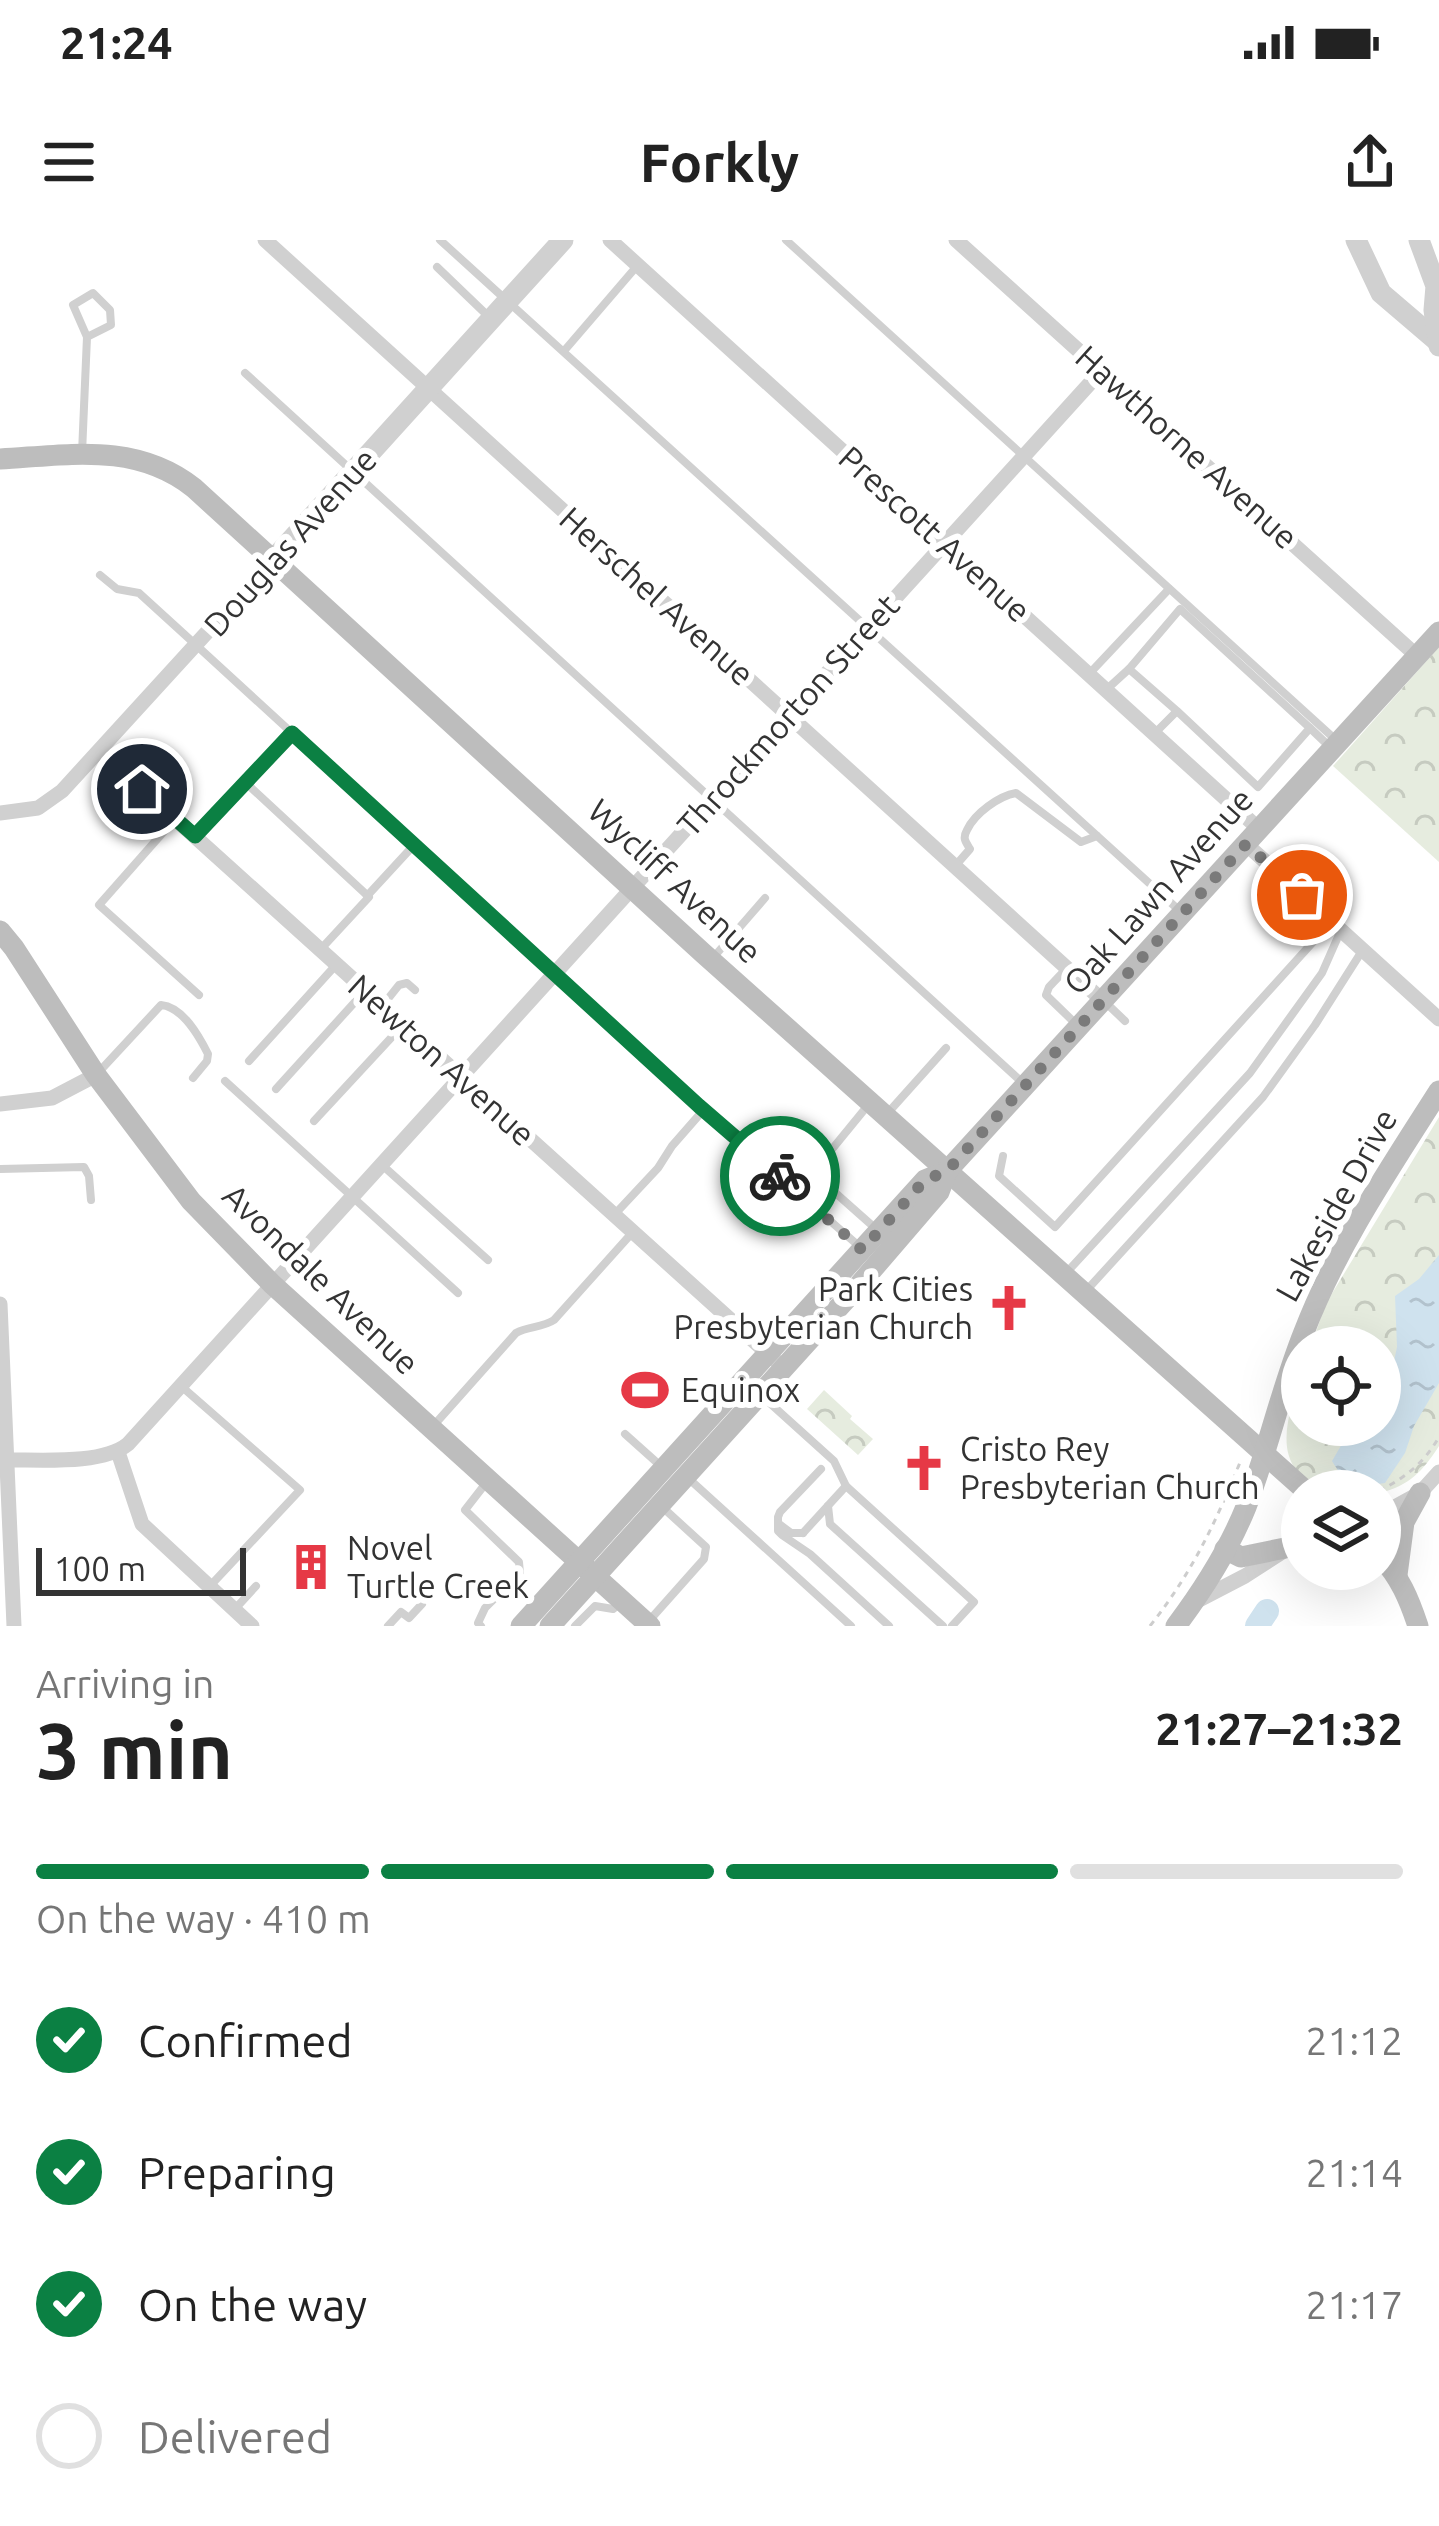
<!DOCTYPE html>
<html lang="en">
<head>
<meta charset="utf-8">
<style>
  body { margin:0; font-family:Ubuntu,sans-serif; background:#f2f2f2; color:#222; height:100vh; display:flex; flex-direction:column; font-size:45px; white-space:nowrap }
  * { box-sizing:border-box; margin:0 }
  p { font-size:39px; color:#767676 }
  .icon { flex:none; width:66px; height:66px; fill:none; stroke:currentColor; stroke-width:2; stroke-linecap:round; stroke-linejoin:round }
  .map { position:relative; height:1386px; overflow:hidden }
  .drawer { display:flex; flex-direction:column; background:#fff; flex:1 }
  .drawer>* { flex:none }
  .fabs { position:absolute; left:1281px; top:1086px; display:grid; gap:24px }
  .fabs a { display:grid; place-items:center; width:120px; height:120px; border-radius:50%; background:#fff; box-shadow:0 12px 48px #0002; font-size:60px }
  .scale { position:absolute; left:36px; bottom:30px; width:210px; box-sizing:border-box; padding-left:12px; border:6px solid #333; border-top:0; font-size:33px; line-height:42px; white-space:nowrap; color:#333; -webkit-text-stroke:9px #fff; paint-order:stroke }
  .pin { position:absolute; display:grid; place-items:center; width:102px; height:102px; color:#fff; margin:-51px; border:6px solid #fff; border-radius:50%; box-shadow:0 3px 12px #0007 }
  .courier { position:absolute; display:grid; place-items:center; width:120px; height:120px; margin:-60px; border:9px solid #0b8043; border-radius:50%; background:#fff; color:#222; box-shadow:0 3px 15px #0007 }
  .summary em { font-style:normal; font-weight:700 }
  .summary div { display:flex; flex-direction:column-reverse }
  .summary { display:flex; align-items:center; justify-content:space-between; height:204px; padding:0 36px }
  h1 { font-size:78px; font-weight:700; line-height:90px }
  .bar { display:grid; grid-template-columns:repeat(4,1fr); gap:18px 12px; align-content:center; height:144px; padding:0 36px }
  .bar i { height:15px; border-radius:9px; background:#e0e0e0 }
  .bar .active { background:#0b8043 }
  .bar p { grid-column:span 4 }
  ol { padding:0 36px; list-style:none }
  li { display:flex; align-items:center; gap:36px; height:132px }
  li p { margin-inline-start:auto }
  li .icon { padding:12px; border-radius:50%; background:#0b8043; color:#fff; stroke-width:4 }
  li:last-child { color:#767676 }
  li i { width:66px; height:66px; border:6px solid #e0e0e0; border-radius:50% }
  .status { display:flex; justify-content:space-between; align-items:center; height:84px; padding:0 60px; background:#fff; direction:ltr }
  .status svg { height:33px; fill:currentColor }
  header { display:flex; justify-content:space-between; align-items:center; height:156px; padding:0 36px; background:#fff; font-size:54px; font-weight:700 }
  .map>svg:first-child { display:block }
  .forest { fill:url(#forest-crowns) }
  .water { fill:url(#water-ripples) }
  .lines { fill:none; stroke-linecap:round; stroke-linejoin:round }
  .river { stroke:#cfe2ee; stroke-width:24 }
  .path { stroke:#cdcdcd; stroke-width:3; stroke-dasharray:6 6; stroke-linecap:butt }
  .service { stroke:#d0d0d0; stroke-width:8 }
  .minor { stroke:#d0d0d0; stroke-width:15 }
  .tertiary { stroke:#d0d0d0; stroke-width:21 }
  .secondary { stroke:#bdbdbd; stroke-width:21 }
  .done { stroke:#7a7a7a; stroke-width:12; stroke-dasharray:0 21.6 }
  .route { stroke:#0b8043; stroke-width:15 }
  .labels { text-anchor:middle; stroke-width:12; stroke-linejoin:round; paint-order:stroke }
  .street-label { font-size:33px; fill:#333; stroke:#fff }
  .poi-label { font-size:33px; fill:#333; stroke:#fff; text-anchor:start }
</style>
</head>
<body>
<div class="status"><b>21:24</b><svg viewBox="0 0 49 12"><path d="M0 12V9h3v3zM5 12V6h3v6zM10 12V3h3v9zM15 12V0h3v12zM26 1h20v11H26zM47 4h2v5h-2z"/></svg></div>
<header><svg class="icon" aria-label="menu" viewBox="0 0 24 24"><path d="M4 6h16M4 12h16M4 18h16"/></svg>Forkly<svg class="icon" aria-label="share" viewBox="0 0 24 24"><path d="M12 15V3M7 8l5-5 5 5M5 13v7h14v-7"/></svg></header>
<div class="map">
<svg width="1439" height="1386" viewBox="0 0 1439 1386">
  <defs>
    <pattern id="forest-crowns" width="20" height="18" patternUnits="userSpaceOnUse" patternTransform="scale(3)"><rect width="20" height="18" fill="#e6ecdf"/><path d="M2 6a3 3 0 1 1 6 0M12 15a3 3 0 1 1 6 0" fill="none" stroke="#c6cbc0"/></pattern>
    <pattern id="water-ripples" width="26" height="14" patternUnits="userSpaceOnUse" patternTransform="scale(3)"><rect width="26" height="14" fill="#cfe2ee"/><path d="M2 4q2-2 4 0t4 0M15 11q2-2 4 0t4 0" fill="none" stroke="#b2c2cd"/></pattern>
  </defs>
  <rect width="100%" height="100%" fill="#fff"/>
  <!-- forest -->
  <g class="forest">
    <polygon points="1439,407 1439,622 1333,526"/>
    <path d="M 1439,877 L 1439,1206 C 1422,1232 1410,1245 1380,1253 L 1380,1251 L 1319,1251 C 1312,1244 1303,1238 1297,1231 C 1275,1205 1293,1161 1302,1133 L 1302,1185 L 1380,1185 L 1380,1107 L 1311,1107 L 1325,1065 Z"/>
    <polygon points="824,1150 852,1176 850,1179 873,1199 858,1215 807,1169"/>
  </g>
  <!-- water -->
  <path class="water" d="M 1439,1015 L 1439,1143 L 1414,1186 L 1405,1213 L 1385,1243 C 1354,1247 1349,1249 1332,1221 L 1353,1185 L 1380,1185 L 1380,1145 L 1393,1126 L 1397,1107 L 1395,1056 L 1419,1039 Z"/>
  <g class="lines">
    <!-- river -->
    <polyline class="river" points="1257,1386 1267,1371"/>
    <!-- path -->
    <g class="path">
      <path d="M 1379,1251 C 1406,1237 1424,1223 1439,1197"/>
      <path d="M 1150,1386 C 1192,1333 1216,1282 1241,1220"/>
    </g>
    <!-- service -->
    <g class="service">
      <polyline points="440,0 1181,672"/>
      <polyline points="786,0 1337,501"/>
      <polyline points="437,27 488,76"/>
      <polyline points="564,111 637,26"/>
      <polyline points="245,133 1024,844"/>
      <polyline points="82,213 87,97 73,65 93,53 110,70 111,85 87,97"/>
      <polyline points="100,335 117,349 139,353 184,394 699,866 700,874 672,906 658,928 615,974"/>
      <polyline points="1090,433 1169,349"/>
      <polyline points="1107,449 1129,429"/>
      <polyline points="1310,488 1331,508"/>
      <polyline points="1155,493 1177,471 1258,547 1310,488 1180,369 1129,429 1177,471"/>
      <polyline points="245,542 292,493"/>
      <polyline points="174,580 99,665 199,755"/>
      <polyline points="196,595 245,542 369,657 320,710"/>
      <path d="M 956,625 L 970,609 C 966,602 962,599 967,590 C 975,573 999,556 1016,553 L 1081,602 L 1097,596"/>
      <polyline points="367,656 414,605"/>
      <polyline points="712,719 765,658"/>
      <polyline points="1066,729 1049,747 1046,755 1076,784"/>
      <polyline points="1104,761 1125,781"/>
      <polyline points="383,765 399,745 407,743 415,750"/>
      <polyline points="249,821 335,726"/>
      <path d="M 97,834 L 161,765 C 183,767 199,796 208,814 L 207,821 L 193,838"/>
      <polyline points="225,841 458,1053"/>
      <polyline points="276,849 364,752"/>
      <polyline points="700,867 860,1007"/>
      <polyline points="886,875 946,808"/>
      <polyline points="314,881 403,785"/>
      <polyline points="1003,916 999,936 1055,987 1332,681"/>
      <polyline points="382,925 488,1020"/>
      <polyline points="0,929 84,927 89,936 91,960"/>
      <polyline points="813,933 875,988"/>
      <polyline points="797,952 869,864"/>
      <polyline points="1068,1031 1250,833 1322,733 1341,690"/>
      <polyline points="1085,1052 1263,857 1315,785 1362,711"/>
      <polyline points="181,1146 300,1250 210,1346"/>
      <polyline points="763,1157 834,1221 846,1246 974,1362 952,1386"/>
      <path d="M 435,1184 L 516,1093 C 528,1086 542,1088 554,1080 L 632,993"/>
      <polyline points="625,1194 663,1228"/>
      <polyline points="821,1229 780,1272 778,1277 778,1291 782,1295 810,1314 889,1386"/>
      <polyline points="688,1238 851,1386"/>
      <polyline points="828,1266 830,1284 943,1386"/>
      <polyline points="779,1284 791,1293 803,1293"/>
      <polyline points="803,1293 846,1246"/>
      <polyline points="235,1369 256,1346"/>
      <polyline points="648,1382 704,1319 706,1307 660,1265"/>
      <polyline points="388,1386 401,1372 409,1378 422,1364"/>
      <polyline points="481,1386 478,1383 485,1368 520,1333 519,1322 465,1270 486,1243"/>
      <polyline points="575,1386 595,1366 613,1369 622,1362"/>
    </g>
    <!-- minor -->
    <g class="minor">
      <polyline points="265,0 1102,760"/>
      <polyline points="610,0 1259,589"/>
      <polyline points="956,0 1417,416"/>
      <polyline points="100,511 775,1120"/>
      <polyline points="0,573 38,568 62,551 273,320"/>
      <polyline points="1246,604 1439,779"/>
      <polyline points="0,864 52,858 96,835"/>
      <polyline points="0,1064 14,1386"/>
      <polyline points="118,1212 142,1284 252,1386"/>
      <path d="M 0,1220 C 35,1219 101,1226 128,1204 L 1102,130"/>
      <polyline points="1380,1275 1420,1253 1439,1232"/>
      <polyline points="1195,1362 1245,1336 1290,1307 1302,1303"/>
    </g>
    <!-- tertiary -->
    <g class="tertiary">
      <polyline points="1356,0 1381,53 1436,100"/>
      <polyline points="1419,0 1436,46 1434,70 1439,106"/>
      <polyline points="273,320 563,0"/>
    </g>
    <!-- secondary -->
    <g class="secondary">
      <path d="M 0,219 C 69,215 136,202 194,248 L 704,714 L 1306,1251"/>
      <polyline points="0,691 14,708 96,835 191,961 272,1044 650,1386"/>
      <polyline points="1225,1309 1241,1317 1290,1307"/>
      <path d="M 1380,1316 C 1400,1337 1409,1359 1418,1386"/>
      <polyline points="1397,1335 1404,1282 1420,1253"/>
      <polyline points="521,1386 925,940 947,931"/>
      <polyline points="550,1386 859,1045 939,952 947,931 1439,392"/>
      <path d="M 1176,1386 C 1203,1350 1229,1309 1246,1267 C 1268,1210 1281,1149 1304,1092 C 1337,1006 1390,928 1439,851"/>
    </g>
  </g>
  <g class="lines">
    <!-- done -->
    <polyline class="done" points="780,936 862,1010 925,940 947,931 957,920 1246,604 1302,655"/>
    <!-- route -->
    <polyline class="route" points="142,549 195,596 292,493 699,866 780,936"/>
  </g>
  <!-- icons -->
  <defs>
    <symbol id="church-bare" viewBox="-9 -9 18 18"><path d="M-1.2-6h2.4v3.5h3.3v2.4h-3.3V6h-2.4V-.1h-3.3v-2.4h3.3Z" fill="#e63946" stroke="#fff" stroke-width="2.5" paint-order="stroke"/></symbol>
    <symbol id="stadium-bare" viewBox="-9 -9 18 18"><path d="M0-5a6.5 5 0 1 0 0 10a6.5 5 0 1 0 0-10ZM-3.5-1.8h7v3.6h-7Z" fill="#e63946" stroke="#fff" stroke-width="2.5" paint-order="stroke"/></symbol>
    <symbol id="building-bare" viewBox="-9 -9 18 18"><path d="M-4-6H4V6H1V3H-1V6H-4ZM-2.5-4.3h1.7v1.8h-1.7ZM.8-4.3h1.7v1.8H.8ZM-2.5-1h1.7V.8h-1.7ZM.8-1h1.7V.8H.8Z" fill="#e63946" stroke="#fff" stroke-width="2.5" paint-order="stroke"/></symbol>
  </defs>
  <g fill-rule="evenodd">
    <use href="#church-bare" x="976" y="1035" width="66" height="66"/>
    <use href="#stadium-bare" x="612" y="1117" width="66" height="66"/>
    <use href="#church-bare" x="891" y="1195" width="66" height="66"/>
    <use href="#building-bare" x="278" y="1294" width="66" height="66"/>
  </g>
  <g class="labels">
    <!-- street labels -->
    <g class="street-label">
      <text transform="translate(1187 207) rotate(42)" y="12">Hawthorne Avenue</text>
      <text transform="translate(935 294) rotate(42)" y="12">Prescott Avenue</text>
      <text transform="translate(290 302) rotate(-48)" y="12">Douglas Avenue</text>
      <text transform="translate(657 356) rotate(42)" y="12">Herschel Avenue</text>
      <text transform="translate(788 475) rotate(-48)" y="12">Throckmorton Street</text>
      <text transform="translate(675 641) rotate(43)" y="12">Wycliff Avenue</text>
      <text transform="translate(1158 651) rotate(-48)" y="12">Oak Lawn Avenue</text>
      <text transform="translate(442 820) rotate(42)" y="12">Newton Avenue</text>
      <text transform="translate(1336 965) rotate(-61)" y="12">Lakeside Drive</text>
      <text transform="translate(321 1039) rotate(44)" y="12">Avondale Avenue</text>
    </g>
    <!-- poi labels -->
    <g class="poi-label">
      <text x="973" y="1061" text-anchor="end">Park Cities<tspan x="973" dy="38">Presbyterian Church</tspan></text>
      <text x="681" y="1162">Equinox</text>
      <text x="960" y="1221">Cristo Rey<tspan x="960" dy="38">Presbyterian Church</tspan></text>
      <text x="347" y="1320">Novel<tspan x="347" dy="38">Turtle Creek</tspan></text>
    </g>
  </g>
</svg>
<div class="fabs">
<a><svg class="icon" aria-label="locate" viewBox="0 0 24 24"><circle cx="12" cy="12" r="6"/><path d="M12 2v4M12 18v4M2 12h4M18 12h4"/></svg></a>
<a><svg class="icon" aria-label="layers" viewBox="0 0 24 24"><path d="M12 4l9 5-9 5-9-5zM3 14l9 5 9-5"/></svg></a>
</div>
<div class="scale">100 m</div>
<div class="pin" style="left:1302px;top:655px;background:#ea580c"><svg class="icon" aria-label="bag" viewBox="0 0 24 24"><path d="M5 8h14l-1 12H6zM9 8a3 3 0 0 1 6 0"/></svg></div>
<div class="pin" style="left:142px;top:549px;background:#1f2937"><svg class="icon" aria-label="home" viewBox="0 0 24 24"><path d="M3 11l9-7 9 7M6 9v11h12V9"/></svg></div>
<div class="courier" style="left:780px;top:936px"><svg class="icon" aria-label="bike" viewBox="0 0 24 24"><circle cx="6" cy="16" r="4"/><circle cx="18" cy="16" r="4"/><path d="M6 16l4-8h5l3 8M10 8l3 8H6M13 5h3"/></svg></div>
</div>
<section class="drawer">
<div class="summary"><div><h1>3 min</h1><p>Arriving in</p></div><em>21:27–21:32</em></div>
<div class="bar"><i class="active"></i><i class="active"></i><i class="active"></i><i></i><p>On the way · 410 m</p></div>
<ol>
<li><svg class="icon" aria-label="check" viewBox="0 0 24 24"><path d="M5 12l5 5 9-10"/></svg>Confirmed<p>21:12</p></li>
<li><svg class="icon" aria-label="check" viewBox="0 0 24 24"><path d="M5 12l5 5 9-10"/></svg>Preparing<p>21:14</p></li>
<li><svg class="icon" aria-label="check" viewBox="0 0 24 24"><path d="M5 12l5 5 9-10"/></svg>On the way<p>21:17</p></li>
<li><i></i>Delivered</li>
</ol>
</section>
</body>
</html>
